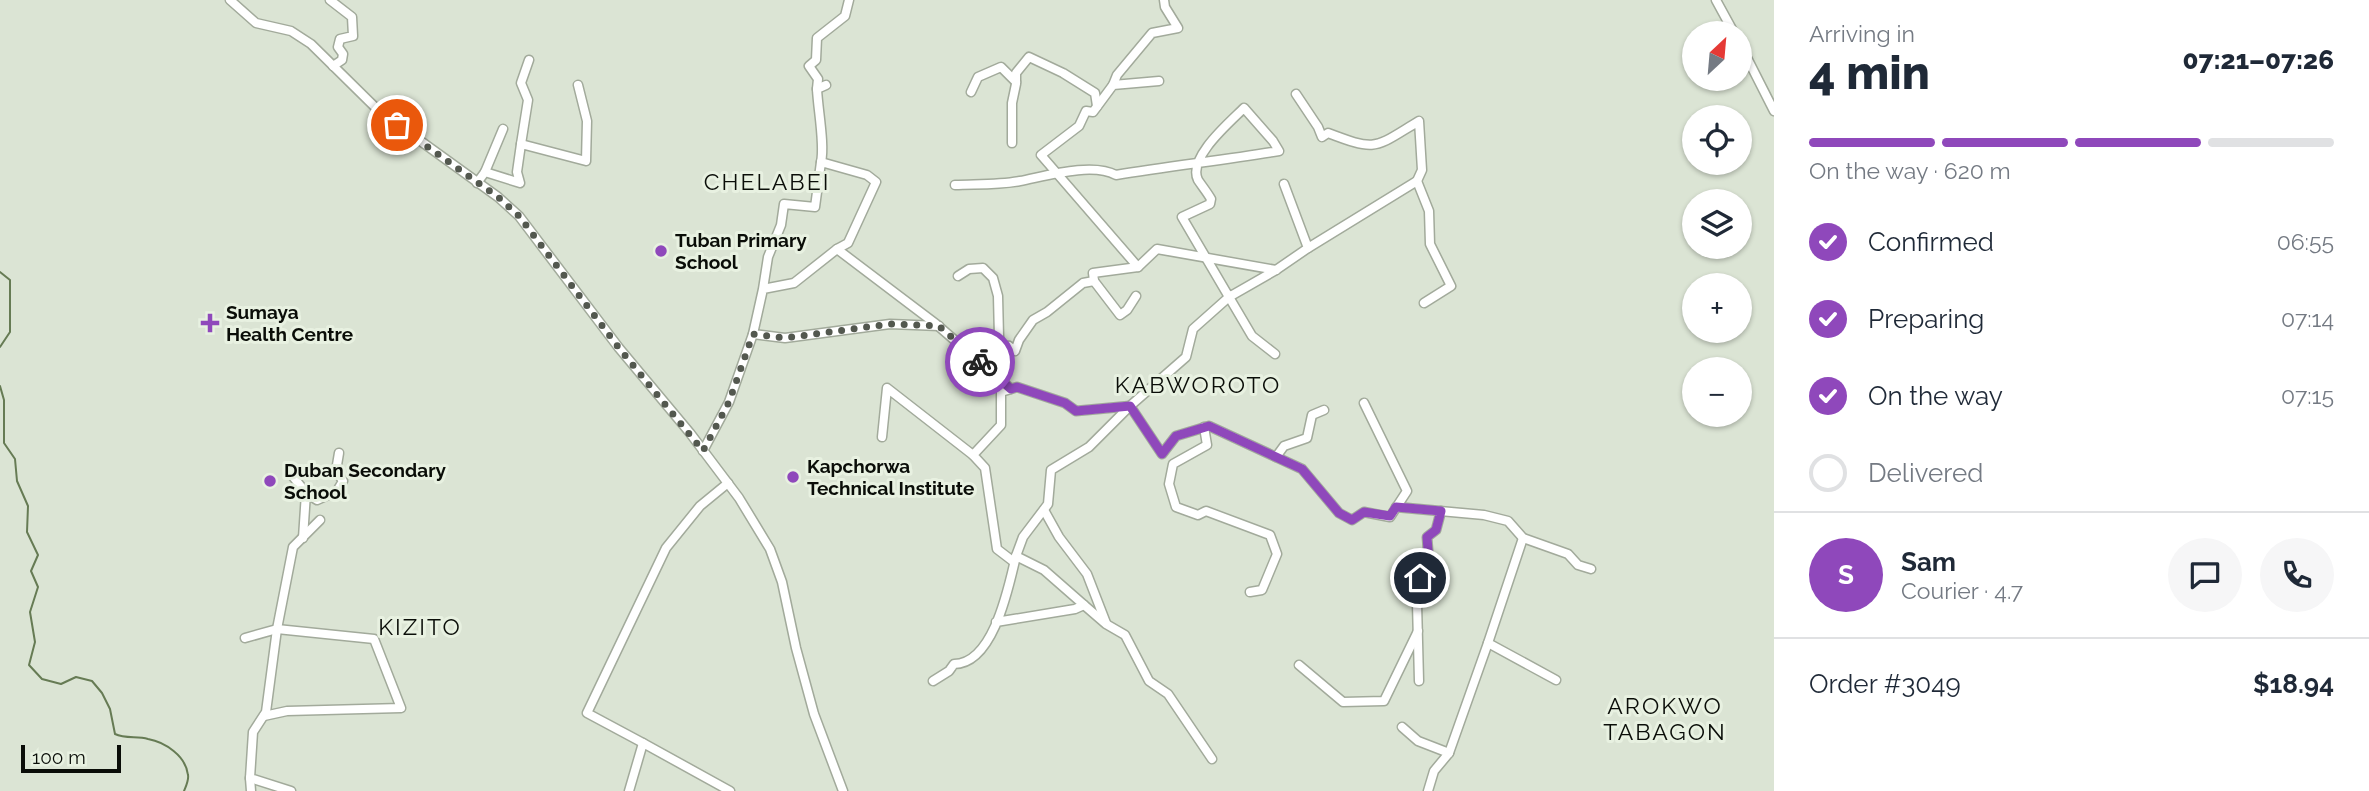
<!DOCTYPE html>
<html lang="en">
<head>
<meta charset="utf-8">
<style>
  body { margin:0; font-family:Raleway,sans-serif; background:#f6f6f7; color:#1f2937; height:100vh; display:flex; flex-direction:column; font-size:26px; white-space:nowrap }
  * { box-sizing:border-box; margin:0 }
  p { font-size:23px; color:#747a83 }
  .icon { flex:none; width:38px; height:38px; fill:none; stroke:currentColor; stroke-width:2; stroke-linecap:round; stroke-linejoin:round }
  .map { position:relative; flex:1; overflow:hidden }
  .sheet { display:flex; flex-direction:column; background:#fff; width:595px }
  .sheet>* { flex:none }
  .needle { width:46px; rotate:26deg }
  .fabs { position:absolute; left:1682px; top:21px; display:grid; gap:14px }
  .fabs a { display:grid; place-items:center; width:70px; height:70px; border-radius:50%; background:#fff; box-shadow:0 2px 5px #0004; font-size:35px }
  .scale { position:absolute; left:21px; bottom:18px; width:100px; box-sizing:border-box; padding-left:7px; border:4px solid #0a0d08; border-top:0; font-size:19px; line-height:24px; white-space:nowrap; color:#0a0d08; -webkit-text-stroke:5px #e8f1e1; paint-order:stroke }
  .pin { position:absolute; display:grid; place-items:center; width:60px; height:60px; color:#fff; margin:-30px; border:4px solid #fff; border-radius:50%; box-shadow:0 2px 7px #0007 }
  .courier { position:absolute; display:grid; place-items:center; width:70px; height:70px; margin:-35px; border:5px solid #8f48bb; border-radius:50%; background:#fff; color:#222; box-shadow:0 2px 9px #0007 }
  .summary em { font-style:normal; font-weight:800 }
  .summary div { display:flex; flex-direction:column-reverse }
  .summary { display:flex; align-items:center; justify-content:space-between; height:119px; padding:0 35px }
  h1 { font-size:46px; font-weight:800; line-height:52px }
  .bar { display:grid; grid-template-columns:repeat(4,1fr); gap:10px 7px; align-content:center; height:84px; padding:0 35px }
  .bar i { height:9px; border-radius:5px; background:#e0e1e3 }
  .bar .selected { background:#8f48bb }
  .bar p { grid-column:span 4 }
  .line { display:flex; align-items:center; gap:18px; padding:0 35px; border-top:2px solid #e0e1e3 }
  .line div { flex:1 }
  .round { display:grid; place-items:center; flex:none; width:74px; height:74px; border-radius:37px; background:#f6f6f7 }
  ol { padding:0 35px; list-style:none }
  li { display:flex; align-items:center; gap:21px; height:77px }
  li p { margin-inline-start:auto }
  li .icon { padding:7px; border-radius:50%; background:#8f48bb; color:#fff; stroke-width:4 }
  li:last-child { color:#747a83 }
  li i { width:38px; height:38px; border:4px solid #e0e1e3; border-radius:50% }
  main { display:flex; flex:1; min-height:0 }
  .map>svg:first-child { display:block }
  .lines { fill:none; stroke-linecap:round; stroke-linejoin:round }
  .stream { stroke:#667b54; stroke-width:2 }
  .minor-casing { stroke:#a2aa9b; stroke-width:11 }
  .minor { stroke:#fff; stroke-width:8 }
  .done { stroke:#53584f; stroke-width:7; stroke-dasharray:0 12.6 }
  .route { stroke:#8f48bb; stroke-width:9 }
  .poi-dot { fill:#8f48bb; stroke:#e8f1e1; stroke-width:2.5 }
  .labels { text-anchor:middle; stroke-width:6; stroke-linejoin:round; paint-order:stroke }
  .poi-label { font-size:19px; font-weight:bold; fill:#0a0d08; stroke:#e8f1e1; text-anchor:start }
  .quarter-label { font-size:23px; letter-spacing:2px; fill:#0a0d08; stroke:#e8f1e1 }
</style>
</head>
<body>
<main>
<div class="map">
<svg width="1774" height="791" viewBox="0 0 1774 791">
  <rect width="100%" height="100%" fill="#dbe4d4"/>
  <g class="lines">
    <!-- stream -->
    <g class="stream">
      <polyline points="0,272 10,280 10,332 0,347"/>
      <path d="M 0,386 L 4,400 L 4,443 L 15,459 L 17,481 L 28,506 L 27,532 L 38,555 L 31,571 L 38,587 L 30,612 L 35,642 L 29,665 L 42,679 L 61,684 L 76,677 L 92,681 L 102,693 L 110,709 L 115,734 C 125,739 137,736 148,739 C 165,742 186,756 188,775 C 189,780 186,786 184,791"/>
    </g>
    <defs>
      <g id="minor">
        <polyline points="230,0 256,23 291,31 311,44 379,111 498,197 519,216 619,348 690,433 739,498 770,549 782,582 796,648 814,714 843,791"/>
        <polyline points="330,0 352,17 353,36 340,39 338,47 343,54 342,60 333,66"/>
        <polyline points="1716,0 1734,33"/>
        <polyline points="1740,44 1774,111"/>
        <polyline points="1113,85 1117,75 1152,33 1178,28 1165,7 1164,0"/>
        <polyline points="817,89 818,79 809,66 816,60 817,38 845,16 849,0"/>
        <polyline points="971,92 978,77 1001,67 1016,82"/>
        <path d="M 1296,94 L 1318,127 L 1322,137 L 1328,133 C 1378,152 1374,148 1419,121 L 1422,170 L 1417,181 L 1308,248"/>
        <polyline points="1012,143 1012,103 1016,84 1016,73 1029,57 1063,73 1095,93 1097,106"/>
        <polyline points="521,144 528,100 521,83 529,60"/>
        <path d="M 821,162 C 825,145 818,110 817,89 L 826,85"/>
        <polyline points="485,172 503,129"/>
        <polyline points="1417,181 1429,211 1430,244 1451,286 1424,303"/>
        <polyline points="477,183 485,172 520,183 517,172 521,144 586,161 587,121 578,85"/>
        <path d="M 955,185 C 977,184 999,185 1020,181 C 1046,176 1092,162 1116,175 C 1170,166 1225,160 1279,151 L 1273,141 L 1244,108 C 1230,122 1187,158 1198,180 C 1202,186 1207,192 1211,199 L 1210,204 L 1182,217 L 1229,297 L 1276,270 L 1308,248 L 1284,184"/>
        <polyline points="837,249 936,324 1011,389"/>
        <polyline points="1138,267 1041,155 1079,126 1086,111 1093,112 1113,85 1159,81"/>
        <polyline points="958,276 969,269 983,268 993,278 998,296 1000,379"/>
        <polyline points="763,289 768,257 781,225 784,204 815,207 821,162 867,175 876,182 848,243 837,249 794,283 763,289 753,334 785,338 890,324 939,326"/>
        <polyline points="1136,296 1127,310 1120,315 1094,281 1093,273 1138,267 1157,249 1276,270"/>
        <polyline points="999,354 1009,346 1015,351 1019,340 1033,320 1047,312 1083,283 1094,281"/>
        <polyline points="1275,354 1252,336 1229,297 1193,329 1186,357 1130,406 1162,454 1176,436 1209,426 1302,469 1339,513 1352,520 1364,512 1390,517 1407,491 1364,403"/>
        <polyline points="1204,427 1207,445 1173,464 1169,484 1176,507 1198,515 1206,511 1270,535 1277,554 1262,590 1250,592"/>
        <polyline points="882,437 887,388 973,455"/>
        <polyline points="703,451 729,402 753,334"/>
        <polyline points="1276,457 1284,446 1307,438 1312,415 1324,410"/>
        <polyline points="291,474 306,493 303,538"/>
        <polyline points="306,493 317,500 337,491 343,481 336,471 339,453"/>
        <polyline points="1396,507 1484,515 1508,521 1523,538 1568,554 1578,565 1591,569"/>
        <polyline points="1044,510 1059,537 1087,574 1106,623"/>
        <polyline points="1523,538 1488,643 1556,680"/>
        <polyline points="1014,562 997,549 985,468 973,455 1001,425 1001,392 1017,387 1065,403 1076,411 1130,406 1089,447 1051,470 1048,504 1023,537 1016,556"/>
        <polyline points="1084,605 1106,624 1125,635 1149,681 1168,694 1212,759"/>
        <polyline points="245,638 277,629 374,639 401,708 287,711 264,716"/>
        <polyline points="1299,665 1343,702 1384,701 1418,631"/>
        <path d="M 933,681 L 949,671 L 954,664 C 994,664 1009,585 1016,556 L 1044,570 L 1084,605 L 1075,609 L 996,622"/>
        <polyline points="1419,681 1417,603 1420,578 1429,563 1427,537 1436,530 1441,511"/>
        <polyline points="1402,727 1418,741 1449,753"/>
        <polyline points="643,743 587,713 666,548 700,506 728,483"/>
        <polyline points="250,778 251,791"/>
        <polyline points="291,791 250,778 253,732 266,712 277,629 293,547 320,520"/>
        <polyline points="629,791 643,743 730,791"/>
        <polyline points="1428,791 1434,771 1449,753 1488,643"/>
      </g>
    </defs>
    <!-- minor casing -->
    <use href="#minor" class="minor-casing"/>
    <!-- minor -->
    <use href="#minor" class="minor"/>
  </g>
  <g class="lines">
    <!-- done -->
    <polyline class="done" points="397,125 498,197 519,216 619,348 703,451 729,402 753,334 785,338 890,324 939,326 980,362"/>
    <!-- route -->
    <polyline class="route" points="980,362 1011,389 1017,387 1065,403 1076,411 1130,406 1162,454 1176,436 1209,426 1302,469 1339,513 1352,520 1364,512 1390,516 1396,507 1441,511 1436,530 1427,537 1429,563 1420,578"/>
  </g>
  <!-- markers -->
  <g class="poi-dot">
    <circle cx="661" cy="251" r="7"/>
    <path d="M206.5 312.5h7v7h7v7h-7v7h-7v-7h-7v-7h7z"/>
    <circle cx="793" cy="477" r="7"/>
    <circle cx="270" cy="481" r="7"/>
  </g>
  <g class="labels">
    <!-- poi labels -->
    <g class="poi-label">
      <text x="675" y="247">Tuban Primary<tspan x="675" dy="22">School</tspan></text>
      <text x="226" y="319">Sumaya<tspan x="226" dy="22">Health Centre</tspan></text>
      <text x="807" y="473">Kapchorwa<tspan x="807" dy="22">Technical Institute</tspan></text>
      <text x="284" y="477">Duban Secondary<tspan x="284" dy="22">School</tspan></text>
    </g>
    <!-- quarter labels -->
    <g class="quarter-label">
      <text x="767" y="190">CHELABEI</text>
      <text x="1198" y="393">KABWOROTO</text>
      <text x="420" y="635">KIZITO</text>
      <text x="1665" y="714">AROKWO<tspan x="1665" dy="26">TABAGON</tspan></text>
    </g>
  </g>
</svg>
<div class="fabs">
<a><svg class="needle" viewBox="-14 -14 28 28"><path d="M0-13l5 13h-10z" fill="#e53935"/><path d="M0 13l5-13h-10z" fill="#747a83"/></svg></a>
<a><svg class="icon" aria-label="locate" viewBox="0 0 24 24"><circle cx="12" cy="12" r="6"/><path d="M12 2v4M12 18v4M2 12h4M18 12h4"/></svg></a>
<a><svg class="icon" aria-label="layers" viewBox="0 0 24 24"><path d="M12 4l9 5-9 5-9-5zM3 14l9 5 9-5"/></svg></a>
<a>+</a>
<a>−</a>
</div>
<div class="scale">100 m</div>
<div class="pin" style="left:397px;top:125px;background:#ea580c"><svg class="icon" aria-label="bag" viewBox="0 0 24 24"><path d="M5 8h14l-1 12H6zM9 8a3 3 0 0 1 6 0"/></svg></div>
<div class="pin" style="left:1420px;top:578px;background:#1f2937"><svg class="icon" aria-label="home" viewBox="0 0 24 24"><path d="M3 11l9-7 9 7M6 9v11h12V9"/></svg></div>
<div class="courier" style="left:980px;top:362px"><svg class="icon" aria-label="bike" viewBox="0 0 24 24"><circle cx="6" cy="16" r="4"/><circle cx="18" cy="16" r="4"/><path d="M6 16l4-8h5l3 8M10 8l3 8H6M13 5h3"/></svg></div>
</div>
<section class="sheet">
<div class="summary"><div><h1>4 min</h1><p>Arriving in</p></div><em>07:21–07:26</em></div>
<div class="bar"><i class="selected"></i><i class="selected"></i><i class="selected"></i><i></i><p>On the way · 620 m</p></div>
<ol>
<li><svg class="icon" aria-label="check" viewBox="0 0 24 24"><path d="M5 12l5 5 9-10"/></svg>Confirmed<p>06:55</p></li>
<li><svg class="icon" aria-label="check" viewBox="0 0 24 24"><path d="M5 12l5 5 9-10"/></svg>Preparing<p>07:14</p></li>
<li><svg class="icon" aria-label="check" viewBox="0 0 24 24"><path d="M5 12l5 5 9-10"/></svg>On the way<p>07:15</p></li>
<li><i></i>Delivered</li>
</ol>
<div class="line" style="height:126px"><b class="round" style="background:#8f48bb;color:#fff">S</b><div><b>Sam</b><p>Courier · 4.7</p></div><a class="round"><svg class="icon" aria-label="chat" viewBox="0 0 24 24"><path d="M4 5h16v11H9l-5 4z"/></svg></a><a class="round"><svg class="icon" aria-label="phone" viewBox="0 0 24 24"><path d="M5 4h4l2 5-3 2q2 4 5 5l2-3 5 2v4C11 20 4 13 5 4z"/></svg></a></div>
<div class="line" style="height:91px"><div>Order #3049</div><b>$18.94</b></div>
</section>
</main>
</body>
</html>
